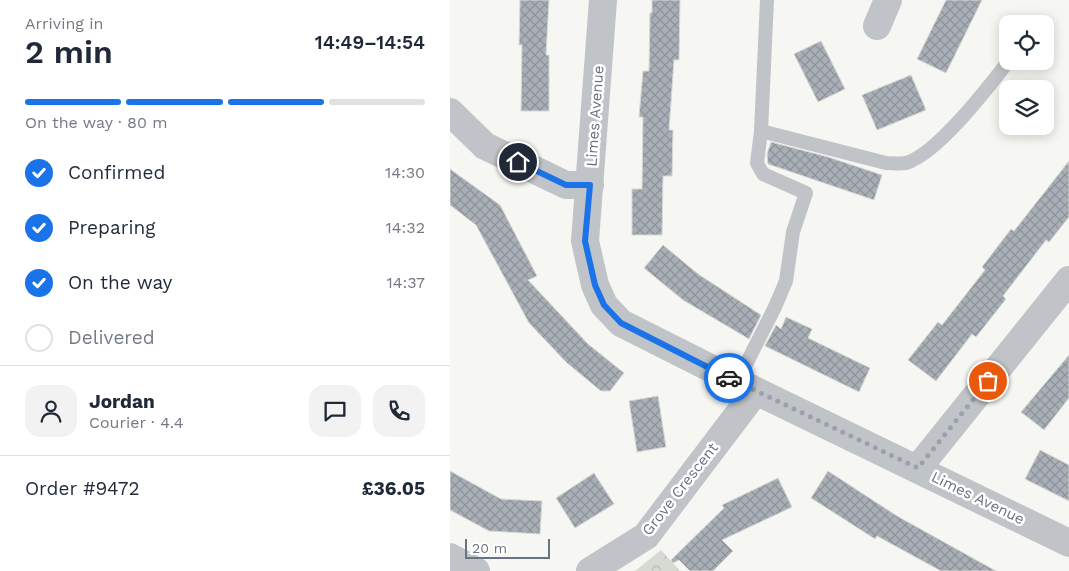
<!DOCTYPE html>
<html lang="en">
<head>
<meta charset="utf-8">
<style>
  body { margin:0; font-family:"Work Sans",sans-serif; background:#f2f2f3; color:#1f2937; height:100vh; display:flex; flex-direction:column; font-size:19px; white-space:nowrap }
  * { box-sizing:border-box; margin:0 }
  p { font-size:16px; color:#747a83 }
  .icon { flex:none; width:28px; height:28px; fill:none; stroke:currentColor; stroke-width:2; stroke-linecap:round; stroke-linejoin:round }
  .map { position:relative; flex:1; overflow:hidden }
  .details { display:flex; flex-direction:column; background:#fff; width:450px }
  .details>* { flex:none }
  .fabs { position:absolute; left:549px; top:15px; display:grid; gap:10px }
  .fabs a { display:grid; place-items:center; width:55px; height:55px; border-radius:10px; background:#fff; box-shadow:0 2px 12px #0003; font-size:25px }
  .scale { position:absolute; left:15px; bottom:12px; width:85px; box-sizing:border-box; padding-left:5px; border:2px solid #677382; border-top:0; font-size:14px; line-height:18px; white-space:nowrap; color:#677382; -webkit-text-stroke:4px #fff; paint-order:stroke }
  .pin { position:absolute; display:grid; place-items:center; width:42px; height:42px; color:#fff; margin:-21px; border:2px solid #fff; border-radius:50%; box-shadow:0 1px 5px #0007 }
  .courier { position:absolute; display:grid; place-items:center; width:50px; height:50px; margin:-25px; border:4px solid #1a73e8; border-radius:50%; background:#fff; color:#222; box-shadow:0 1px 6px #0007 }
  .overview em { font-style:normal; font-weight:600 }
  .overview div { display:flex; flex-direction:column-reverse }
  .overview { display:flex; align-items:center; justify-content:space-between; height:85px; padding:0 25px }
  h1 { font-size:32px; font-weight:600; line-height:38px }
  .bar { display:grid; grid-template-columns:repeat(4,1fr); gap:8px 5px; align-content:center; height:60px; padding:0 25px }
  .bar i { height:6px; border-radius:4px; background:#e0e1e3 }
  .bar .active { background:#1a73e8 }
  .bar p { grid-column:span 4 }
  .line { display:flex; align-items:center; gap:12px; padding:0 25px; border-top:1px solid #e0e1e3 }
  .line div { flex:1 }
  .round { display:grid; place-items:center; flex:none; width:52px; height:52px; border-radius:15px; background:#f2f2f3 }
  ol { padding:0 25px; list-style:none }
  li { display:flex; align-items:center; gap:15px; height:55px }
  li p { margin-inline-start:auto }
  li .icon { padding:5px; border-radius:50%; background:#1a73e8; color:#fff; stroke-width:4 }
  li:last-child { color:#747a83 }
  li i { width:28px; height:28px; border:2px solid #e0e1e3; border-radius:50% }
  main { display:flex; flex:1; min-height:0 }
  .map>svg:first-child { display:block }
  .park { fill:url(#park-crowns) }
  .building { fill:url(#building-cross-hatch); stroke:#d8d8d6 }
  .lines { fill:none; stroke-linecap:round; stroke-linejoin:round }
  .lane { stroke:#c0c3c7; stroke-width:14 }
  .street { stroke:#c0c3c7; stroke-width:28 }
  .done { stroke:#99a1aa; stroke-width:5; stroke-dasharray:0 9 }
  .route { stroke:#1a73e8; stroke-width:6 }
  .labels { text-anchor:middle; stroke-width:5; stroke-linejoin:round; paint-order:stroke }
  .street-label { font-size:15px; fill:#677382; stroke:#fff }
</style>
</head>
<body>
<main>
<section class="details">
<div class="overview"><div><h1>2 min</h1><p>Arriving in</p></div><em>14:49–14:54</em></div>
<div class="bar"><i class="active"></i><i class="active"></i><i class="active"></i><i></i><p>On the way · 80 m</p></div>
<ol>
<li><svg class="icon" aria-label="check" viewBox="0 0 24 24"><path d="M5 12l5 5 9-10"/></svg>Confirmed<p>14:30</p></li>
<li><svg class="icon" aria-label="check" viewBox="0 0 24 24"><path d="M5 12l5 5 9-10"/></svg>Preparing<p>14:32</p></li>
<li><svg class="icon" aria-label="check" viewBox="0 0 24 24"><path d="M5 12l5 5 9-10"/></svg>On the way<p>14:37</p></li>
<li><i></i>Delivered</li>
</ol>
<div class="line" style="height:90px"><a class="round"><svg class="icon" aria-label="person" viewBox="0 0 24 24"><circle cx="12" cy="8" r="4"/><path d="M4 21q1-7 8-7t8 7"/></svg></a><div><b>Jordan</b><p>Courier · 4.4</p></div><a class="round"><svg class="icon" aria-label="chat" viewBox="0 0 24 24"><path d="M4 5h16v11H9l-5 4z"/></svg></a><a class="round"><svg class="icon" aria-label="phone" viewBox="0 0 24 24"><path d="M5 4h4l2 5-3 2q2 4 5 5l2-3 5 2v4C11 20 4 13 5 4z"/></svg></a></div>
<div class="line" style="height:65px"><div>Order #9472</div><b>£36.05</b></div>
</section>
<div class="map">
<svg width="619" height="571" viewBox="0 0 619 571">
  <defs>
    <pattern id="park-crowns" width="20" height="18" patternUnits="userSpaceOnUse" patternTransform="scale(1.25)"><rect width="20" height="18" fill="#d5dbd3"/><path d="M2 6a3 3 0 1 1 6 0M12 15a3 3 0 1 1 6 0" fill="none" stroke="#b1b6b1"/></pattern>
    <pattern id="building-cross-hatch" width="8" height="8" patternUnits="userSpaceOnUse" patternTransform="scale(1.25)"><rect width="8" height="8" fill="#a9afb6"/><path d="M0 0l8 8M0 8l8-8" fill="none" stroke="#8d9399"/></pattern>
  </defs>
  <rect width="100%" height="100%" fill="#f6f6f3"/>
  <!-- park -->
  <polygon class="park" points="211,550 230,571 185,571"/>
  <!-- building -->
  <g class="building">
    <polygon points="70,0 99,0 96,55 99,55 99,111 71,111 72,45 69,45"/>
    <polygon points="202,0 230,0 229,60 224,60 219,130 223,130 222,176 213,176 212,235 182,235 182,189 192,189 193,117 189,117 193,71 199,71 200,13 202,13"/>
    <polygon points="496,0 532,0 496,73 467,59"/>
    <polygon points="371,41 395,89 368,102 344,54"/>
    <polygon points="461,75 476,110 427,130 412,95"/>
    <polygon points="321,142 378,157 432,175 424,200 318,164 317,154"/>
    <polygon points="619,161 619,217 599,242 596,240 553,296 556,299 526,337 522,334 486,381 458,360 488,322 492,325 535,270 532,267 561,229 564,231"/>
    <polygon points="0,169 50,205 87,276 78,280 138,344 174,373 160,391 151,391 117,363 79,323 26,225 0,205"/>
    <polygon points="213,245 248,274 311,315 299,339 233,300 194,268"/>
    <polygon points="336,317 362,329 358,338 420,368 409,392 315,346 326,325 331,329"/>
    <polygon points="619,355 619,398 594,430 571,412"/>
    <polygon points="208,396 216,447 187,452 179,401"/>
    <polygon points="590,450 619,465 619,501 575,479"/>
    <polygon points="0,471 51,499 92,501 90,534 39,531 0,510"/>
    <polygon points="378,471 447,516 546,571 491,571 427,536 425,539 361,498"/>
    <polygon points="144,473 164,504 125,528 106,498"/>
    <polygon points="328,478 342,507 272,540 283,551 263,571 240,571 229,560 223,563 221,560 274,508 272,505"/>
  </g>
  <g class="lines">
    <!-- lane -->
    <g class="lane">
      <polyline points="311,131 317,0"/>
      <path d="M 287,382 L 325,307 L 336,281 L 343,232 L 356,193 L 313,174 L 307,163 L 311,131 L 436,163 C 442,163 450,164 456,163 C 487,154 537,89 557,63"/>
    </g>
    <!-- street -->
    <g class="street">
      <polyline points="153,0 135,241 145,285 154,305 171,323 306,391 619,543"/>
      <polyline points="427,26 438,0"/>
      <polyline points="0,112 35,146 116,185 140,185"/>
      <polyline points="468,468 619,280"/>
      <polyline points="0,557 26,571"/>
      <polyline points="140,571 196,536 306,391"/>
    </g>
  </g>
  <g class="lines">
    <!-- done -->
    <polyline class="done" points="279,378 468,468 538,381"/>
    <!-- route -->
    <polyline class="route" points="68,162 116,185 140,185 135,241 145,285 154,305 171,323 279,378"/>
  </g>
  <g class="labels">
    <!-- street labels -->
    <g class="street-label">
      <text transform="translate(145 116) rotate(-86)" y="5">Limes Avenue</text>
      <text transform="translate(230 489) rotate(-52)" y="5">Grove Crescent</text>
      <text transform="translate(528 498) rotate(26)" y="5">Limes Avenue</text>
    </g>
  </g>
</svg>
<div class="fabs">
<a><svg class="icon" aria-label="locate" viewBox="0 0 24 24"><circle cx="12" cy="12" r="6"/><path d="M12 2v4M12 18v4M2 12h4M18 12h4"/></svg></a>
<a><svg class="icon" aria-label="layers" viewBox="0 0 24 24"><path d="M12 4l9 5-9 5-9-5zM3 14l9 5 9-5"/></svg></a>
</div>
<div class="scale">20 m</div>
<div class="pin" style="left:538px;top:381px;background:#ea580c"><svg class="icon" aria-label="bag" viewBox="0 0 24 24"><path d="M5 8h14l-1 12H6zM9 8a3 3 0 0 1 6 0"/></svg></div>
<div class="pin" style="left:68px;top:162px;background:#1f2937"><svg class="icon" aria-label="home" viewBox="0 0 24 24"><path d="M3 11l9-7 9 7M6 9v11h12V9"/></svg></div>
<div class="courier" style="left:279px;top:378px"><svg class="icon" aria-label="car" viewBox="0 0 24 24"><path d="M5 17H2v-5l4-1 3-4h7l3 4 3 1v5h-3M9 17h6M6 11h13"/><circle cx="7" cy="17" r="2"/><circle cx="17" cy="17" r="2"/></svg></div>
</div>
</main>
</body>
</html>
